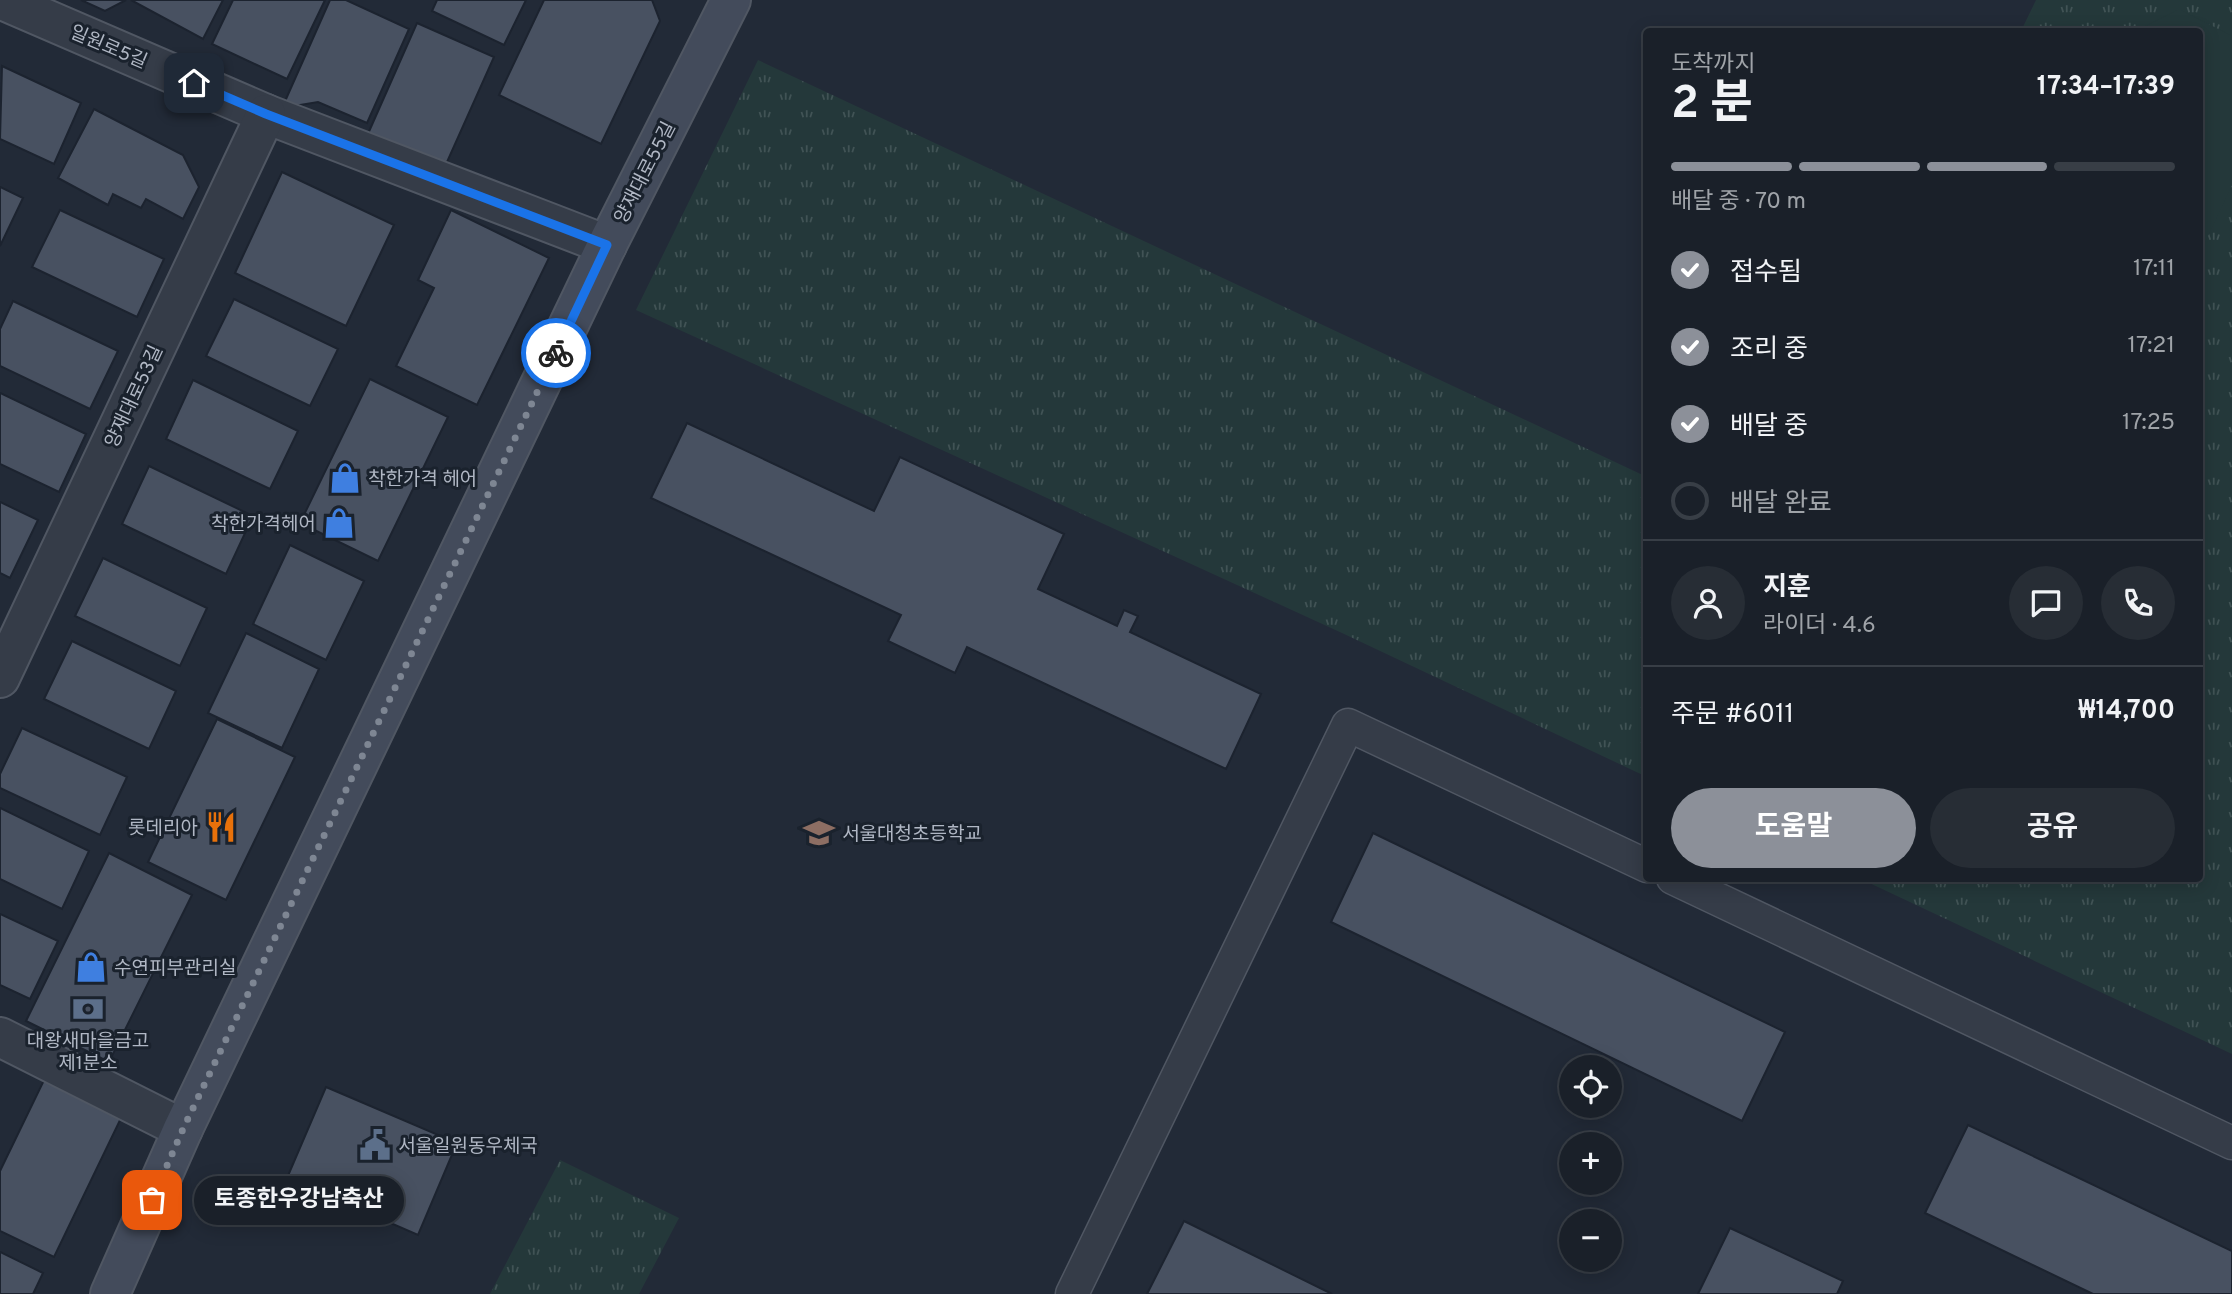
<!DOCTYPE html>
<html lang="ko">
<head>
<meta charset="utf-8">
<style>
  body { margin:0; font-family:Overpass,"Noto Sans KR",sans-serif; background:#272d35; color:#f1f3f6; height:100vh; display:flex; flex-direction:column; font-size:26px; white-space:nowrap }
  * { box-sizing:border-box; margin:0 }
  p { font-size:23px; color:#9fa3a8 }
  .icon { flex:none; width:38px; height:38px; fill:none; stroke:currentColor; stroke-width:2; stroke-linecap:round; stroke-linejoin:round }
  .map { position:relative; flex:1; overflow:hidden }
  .side { position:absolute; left:1643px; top:28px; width:560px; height:854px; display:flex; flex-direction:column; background:#1a2029; border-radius:7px; box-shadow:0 4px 18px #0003,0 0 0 2px #383e46 }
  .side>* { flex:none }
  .controls { position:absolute; left:1559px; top:1055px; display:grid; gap:14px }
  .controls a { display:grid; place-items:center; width:63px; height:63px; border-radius:50%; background:#1a2029; box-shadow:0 4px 18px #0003,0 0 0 2px #383e46; font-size:35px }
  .pin { position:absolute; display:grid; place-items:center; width:60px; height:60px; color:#fff; margin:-30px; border-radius:14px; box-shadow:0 4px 10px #0006 }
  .courier { position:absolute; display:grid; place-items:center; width:70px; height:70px; margin:-35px; border:5px solid #1a73e8; border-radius:50%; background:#fff; color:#222; box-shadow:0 2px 9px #0007 }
  .bubble { position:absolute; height:49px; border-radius:24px; background:#1a2029; box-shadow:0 4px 18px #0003,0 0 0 2px #383e46; font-size:23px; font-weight:700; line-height:49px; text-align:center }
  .headline em { font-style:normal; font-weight:700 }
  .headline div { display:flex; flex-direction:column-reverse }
  .headline { display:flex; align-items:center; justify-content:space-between; height:119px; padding:0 28px }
  h1 { font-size:46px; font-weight:700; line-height:52px }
  .bar { display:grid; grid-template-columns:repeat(4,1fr); gap:10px 7px; align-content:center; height:84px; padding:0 28px }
  .bar i { height:9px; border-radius:5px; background:#383e46 }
  .bar .current { background:#8c9099 }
  .bar p { grid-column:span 4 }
  .line { display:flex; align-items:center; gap:18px; padding:0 28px; border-top:2px solid #383e46 }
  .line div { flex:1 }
  .round { display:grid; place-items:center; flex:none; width:74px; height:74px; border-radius:37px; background:#272d35 }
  ol { padding:0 28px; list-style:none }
  li { display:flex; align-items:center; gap:21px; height:77px }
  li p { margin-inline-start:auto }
  li .icon { padding:7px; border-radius:50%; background:#8c9099; color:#fff; stroke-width:4 }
  li:last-child { color:#9fa3a8 }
  li i { width:38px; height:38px; border:4px solid #383e46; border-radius:50% }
  .cta { display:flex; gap:14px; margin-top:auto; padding:14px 28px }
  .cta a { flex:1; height:80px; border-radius:42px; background:#8c9099; color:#fff; font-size:28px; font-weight:700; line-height:80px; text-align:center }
  .cta a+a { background:#272d35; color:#f1f3f6 }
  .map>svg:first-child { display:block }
  .park { fill:url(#park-tufts) }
  .pitch { fill:#24383a }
  .building { fill:#485161; stroke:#1c232f; stroke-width:2 }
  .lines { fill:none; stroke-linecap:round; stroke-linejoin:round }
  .lane-casing { stroke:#505763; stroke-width:35 }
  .street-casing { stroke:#505763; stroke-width:42 }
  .secondary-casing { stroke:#505763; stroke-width:42 }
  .lane { stroke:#353c48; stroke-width:32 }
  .street { stroke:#353c48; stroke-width:38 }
  .secondary { stroke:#434b5b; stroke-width:38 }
  .done { stroke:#7e8693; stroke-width:7; stroke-dasharray:0 12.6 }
  .route { stroke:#1a73e8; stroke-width:9 }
  .labels { text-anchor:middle; stroke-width:6; stroke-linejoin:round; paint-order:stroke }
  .street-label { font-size:19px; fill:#b0b7c4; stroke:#1a222d }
  .poi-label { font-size:19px; fill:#b0b7c4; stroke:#1a222d; text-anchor:start }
</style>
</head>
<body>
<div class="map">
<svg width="2232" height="1294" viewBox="0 0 2232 1294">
  <defs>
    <pattern id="park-tufts" width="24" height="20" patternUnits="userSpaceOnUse" patternTransform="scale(1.75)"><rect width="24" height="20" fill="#24383a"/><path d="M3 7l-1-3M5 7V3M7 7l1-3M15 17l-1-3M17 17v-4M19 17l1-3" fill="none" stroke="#415355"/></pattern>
  </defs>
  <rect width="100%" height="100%" fill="#222a37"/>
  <!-- park -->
  <g class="park">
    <polygon points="2036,0 2232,0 2232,1054 1861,879 2200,878 2200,32 2021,31"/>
    <polygon points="758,60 1647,477 1647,777 1342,633 636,310"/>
    <polygon points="560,1160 679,1218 639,1294 490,1294"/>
  </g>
  <!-- pitch -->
  <polygon class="pitch" points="2179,9 2232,36 2232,185 2200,253 2200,32 2136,31"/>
  <!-- building -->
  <g class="building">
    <polygon points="81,0 126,0 105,11"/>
    <polygon points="131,0 223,0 203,39"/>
    <polygon points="233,0 325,0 287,79 212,44"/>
    <polygon points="330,0 346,0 409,29 367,123 318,102 282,108"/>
    <polygon points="437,0 526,0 504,45 432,11"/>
    <polygon points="544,0 652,0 660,21 601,144 499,95"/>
    <polygon points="417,23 494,57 443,171 367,136"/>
    <polygon points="2,66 81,103 54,164 0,139"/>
    <polygon points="94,109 183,155 199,187 183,219 146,199 141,208 113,194 108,205 58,178"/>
    <polygon points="282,172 394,225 346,326 235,273"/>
    <polygon points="0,187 23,198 0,246"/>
    <polygon points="60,210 164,259 137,317 32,267"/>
    <polygon points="451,210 549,258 477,405 396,366 434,288 418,280"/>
    <polygon points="234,299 338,349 310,406 206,356"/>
    <polygon points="13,301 118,351 90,409 0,366 0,329"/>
    <polygon points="370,379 448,417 378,561 300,523"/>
    <polygon points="193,380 298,431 270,489 166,439"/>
    <polygon points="0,393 86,434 59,492 0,464"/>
    <polygon points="687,423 874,511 900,457 1064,534 1038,589 1117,626 1124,610 1138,616 1130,632 1261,694 1226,769 967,647 955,673 888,641 901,615 651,498"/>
    <polygon points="149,466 253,516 226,574 122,524"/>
    <polygon points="0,502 38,520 10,578 0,573"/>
    <polygon points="290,545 364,581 326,660 253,624"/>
    <polygon points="103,558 207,608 180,666 75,616"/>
    <polygon points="246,633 319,669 282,748 208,713"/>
    <polygon points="72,641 176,691 149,749 44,699"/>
    <polygon points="217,719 295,757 226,900 148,862"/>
    <polygon points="22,728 127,777 100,835 0,788 0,774"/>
    <polygon points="0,808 89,851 62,909 0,879"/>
    <polygon points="1373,833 1785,1032 1742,1121 1331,922"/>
    <polygon points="109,853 192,895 109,1062 26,1021"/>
    <polygon points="0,914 58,941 30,999 0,985"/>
    <polygon points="46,1076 123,1114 54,1257 0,1231 0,1171"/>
    <polygon points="326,1087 457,1143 418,1235 287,1178"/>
    <polygon points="1968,1125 2232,1251 2232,1294 2093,1294 1925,1213"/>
    <polygon points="1184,1221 1332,1294 1147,1294"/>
    <polygon points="1730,1228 1843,1281 1837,1294 1698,1294"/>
    <polygon points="0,1252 43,1273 33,1294 0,1294"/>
  </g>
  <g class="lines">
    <defs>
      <g id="lane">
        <polyline points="1673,878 2232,1143"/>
        <polyline points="1072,1294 1348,725 1647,866"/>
      </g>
      <g id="street">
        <polyline points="2,0 266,114 607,245"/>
        <polyline points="0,678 266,114"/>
        <polyline points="0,1037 183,1129"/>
      </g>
      <polyline id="secondary" points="110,1294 183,1129 607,245 731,0"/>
    </defs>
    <!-- lane casing -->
    <use href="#lane" class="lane-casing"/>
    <!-- street casing -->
    <use href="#street" class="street-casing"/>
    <!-- secondary casing -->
    <use href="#secondary" class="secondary-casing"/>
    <!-- lane -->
    <use href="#lane" class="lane"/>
    <!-- street -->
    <use href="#street" class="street"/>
    <!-- secondary -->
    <use href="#secondary" class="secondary"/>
  </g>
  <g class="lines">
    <!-- done -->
    <polyline class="done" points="152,1200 183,1129 556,353"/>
    <!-- route -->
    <polyline class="route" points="194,83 266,114 607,245 556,353"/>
  </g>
  <!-- icons -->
  <defs>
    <symbol id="shop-bare" viewBox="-9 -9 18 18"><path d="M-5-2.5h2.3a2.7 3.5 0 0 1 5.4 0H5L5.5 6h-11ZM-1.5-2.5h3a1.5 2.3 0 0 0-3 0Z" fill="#3f7fe0" stroke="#1a222d" stroke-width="2.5" paint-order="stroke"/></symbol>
    <symbol id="restaurant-bare" viewBox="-9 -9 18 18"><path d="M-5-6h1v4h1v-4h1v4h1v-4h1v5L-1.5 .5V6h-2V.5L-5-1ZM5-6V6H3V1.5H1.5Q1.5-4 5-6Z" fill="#e8710a" stroke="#1a222d" stroke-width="2.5" paint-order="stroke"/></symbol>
    <symbol id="school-bare" viewBox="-9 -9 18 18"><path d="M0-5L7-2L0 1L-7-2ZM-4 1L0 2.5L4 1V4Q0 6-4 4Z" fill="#8d6e63" stroke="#1a222d" stroke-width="2.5" paint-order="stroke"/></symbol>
    <symbol id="bank-bare" viewBox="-9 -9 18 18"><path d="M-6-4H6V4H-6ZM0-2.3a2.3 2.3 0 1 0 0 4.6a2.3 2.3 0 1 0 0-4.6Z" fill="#5c6f8a" stroke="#1a222d" stroke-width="2.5" paint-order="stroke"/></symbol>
    <symbol id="civic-bare" viewBox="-9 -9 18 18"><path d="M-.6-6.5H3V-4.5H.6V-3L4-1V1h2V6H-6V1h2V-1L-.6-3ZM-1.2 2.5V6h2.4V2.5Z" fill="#5c6f8a" stroke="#1a222d" stroke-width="2.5" paint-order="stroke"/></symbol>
  </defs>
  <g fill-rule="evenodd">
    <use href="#shop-bare" x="323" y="456" width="44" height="44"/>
    <use href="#shop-bare" x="317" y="501" width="44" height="44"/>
    <use href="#restaurant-bare" x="199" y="805" width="44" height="44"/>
    <use href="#school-bare" x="797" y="811" width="44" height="44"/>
    <use href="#shop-bare" x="69" y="945" width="44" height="44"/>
    <use href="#bank-bare" x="66" y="987" width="44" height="44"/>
    <use href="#civic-bare" x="353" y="1123" width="44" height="44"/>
  </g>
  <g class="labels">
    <!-- street labels -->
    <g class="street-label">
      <text transform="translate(109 46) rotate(23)" y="7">일원로5길</text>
      <text transform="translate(644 172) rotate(-63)" y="7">양재대로55길</text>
      <text transform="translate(133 396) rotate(-65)" y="7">양재대로53길</text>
    </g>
    <!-- poi labels -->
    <g class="poi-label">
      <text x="368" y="485">착한가격 헤어</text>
      <text x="316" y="530" text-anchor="end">착한가격헤어</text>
      <text x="198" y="834" text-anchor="end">롯데리아</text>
      <text x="842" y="840">서울대청초등학교</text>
      <text x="114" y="974">수연피부관리실</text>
      <text x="88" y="1047" text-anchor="middle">대왕새마을금고<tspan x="88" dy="22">제1분소</tspan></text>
      <text x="398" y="1152">서울일원동우체국</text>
    </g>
  </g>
</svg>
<div class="controls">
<a><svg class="icon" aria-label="locate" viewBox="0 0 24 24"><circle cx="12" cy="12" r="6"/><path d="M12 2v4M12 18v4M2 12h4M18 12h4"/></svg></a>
<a>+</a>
<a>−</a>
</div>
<div class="pin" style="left:152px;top:1200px;background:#ea580c"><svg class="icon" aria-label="bag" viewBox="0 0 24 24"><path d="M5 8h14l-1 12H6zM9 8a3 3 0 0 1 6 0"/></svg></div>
<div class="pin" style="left:194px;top:83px;background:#1f2937"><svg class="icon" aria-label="home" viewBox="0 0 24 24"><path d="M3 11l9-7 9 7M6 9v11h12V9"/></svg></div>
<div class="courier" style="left:556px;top:353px"><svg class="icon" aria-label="bike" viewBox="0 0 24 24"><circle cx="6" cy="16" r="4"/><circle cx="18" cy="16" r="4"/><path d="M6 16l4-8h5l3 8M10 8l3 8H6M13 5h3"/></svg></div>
<div class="bubble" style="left:194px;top:1176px;width:210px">토종한우강남축산</div>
<section class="side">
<div class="headline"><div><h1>2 분</h1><p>도착까지</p></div><em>17:34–17:39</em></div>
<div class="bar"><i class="current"></i><i class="current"></i><i class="current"></i><i></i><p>배달 중 · 70 m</p></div>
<ol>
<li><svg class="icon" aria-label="check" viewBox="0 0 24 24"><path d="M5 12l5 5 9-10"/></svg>접수됨<p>17:11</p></li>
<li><svg class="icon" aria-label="check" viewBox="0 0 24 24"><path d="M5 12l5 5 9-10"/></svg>조리 중<p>17:21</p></li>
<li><svg class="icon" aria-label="check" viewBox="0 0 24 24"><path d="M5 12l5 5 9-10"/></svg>배달 중<p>17:25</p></li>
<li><i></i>배달 완료</li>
</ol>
<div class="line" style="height:126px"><a class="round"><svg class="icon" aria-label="person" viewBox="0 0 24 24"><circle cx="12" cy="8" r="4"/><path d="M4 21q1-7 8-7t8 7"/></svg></a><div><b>지훈</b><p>라이더 · 4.6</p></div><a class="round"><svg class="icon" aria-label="chat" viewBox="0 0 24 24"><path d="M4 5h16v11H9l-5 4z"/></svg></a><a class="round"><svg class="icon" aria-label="phone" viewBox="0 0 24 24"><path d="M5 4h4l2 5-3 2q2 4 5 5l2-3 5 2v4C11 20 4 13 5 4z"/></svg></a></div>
<div class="line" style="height:91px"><div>주문 #6011</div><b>₩14,700</b></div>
<div class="cta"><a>도움말</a><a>공유</a></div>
</section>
</div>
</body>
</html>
